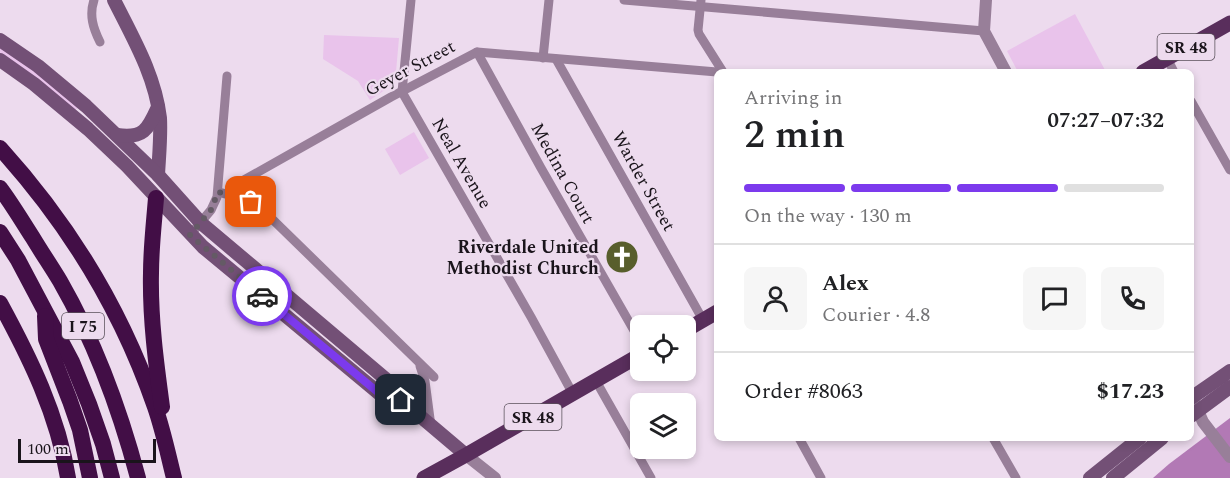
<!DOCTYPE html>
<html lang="en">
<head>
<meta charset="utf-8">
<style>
  body { margin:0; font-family:Spectral,serif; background:#f6f6f6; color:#202124; height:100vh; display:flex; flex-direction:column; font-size:22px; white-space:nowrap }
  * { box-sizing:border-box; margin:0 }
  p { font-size:20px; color:#757577 }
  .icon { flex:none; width:33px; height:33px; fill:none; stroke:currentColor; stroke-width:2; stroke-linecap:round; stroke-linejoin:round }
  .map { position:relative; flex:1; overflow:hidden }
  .sheet { position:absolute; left:714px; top:69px; width:480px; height:372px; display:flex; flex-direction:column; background:#fff; border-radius:9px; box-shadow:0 3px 9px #0003 }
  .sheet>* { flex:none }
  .buttons { position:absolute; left:630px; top:315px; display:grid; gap:12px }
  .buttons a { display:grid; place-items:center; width:66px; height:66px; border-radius:9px; background:#fff; box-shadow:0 3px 9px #0003; font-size:30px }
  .scale { position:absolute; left:18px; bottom:15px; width:138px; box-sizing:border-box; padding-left:6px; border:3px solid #1a141b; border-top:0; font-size:16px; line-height:21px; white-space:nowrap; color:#1a141b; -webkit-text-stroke:4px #eddbee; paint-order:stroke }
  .pin { position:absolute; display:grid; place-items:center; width:51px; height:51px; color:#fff; margin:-26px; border-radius:12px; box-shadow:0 3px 9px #0006 }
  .courier { position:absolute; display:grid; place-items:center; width:60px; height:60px; margin:-30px; border:4px solid #7c3aed; border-radius:50%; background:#fff; color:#222; box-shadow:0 2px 8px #0007 }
  .head em { font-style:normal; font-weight:600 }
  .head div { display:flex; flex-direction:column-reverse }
  .head { display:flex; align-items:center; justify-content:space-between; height:102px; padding:0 30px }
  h1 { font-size:39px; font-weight:600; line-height:45px }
  .bar { display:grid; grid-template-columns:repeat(4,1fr); gap:9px 6px; align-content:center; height:72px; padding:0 30px }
  .bar i { height:8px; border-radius:4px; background:#e0e0e0 }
  .bar .on { background:#7c3aed }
  .bar p { grid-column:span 4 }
  .line { display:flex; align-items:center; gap:15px; padding:0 30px; border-top:2px solid #e0e0e0 }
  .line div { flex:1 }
  .round { display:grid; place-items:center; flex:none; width:63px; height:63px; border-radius:9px; background:#f6f6f6 }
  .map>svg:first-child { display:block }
  .green { fill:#e9c3eb }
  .water { fill:#b279b5 }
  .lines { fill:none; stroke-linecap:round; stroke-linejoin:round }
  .minor { stroke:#987f99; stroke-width:9 }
  .tertiary { stroke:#987f99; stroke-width:12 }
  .secondary { stroke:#735076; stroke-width:14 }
  .primary { stroke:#592e5c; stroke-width:15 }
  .motorway { stroke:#420e46; stroke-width:16 }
  .done { stroke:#645a65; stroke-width:6; stroke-dasharray:0 10.8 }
  .route { stroke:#7c3aed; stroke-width:8 }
  .labels { text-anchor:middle; stroke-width:4.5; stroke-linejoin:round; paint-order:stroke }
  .shield { fill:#eddbee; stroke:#59505a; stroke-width:1.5 }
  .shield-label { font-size:16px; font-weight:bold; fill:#1a141b }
  .street-label { font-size:18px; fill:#1a141b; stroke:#eddbee }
  .poi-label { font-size:18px; font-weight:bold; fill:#1a141b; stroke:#eddbee; text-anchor:end }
</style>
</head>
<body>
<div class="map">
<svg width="1230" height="478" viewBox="0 0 1230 478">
  <rect width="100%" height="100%" fill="#eddbee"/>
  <!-- green -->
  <g class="green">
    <polygon points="1075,14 1106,72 1018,72 1007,51"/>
    <polygon points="324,35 399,38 395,83 370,100 358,81 323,59"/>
    <polygon points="0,46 25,63 78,108 77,109 74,109 22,67 0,53"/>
    <polygon points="414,132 429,158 400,175 385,149"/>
  </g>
  <!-- water -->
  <polygon class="water" points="1230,418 1230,478 1153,478 1169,464"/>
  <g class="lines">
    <!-- minor -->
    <g class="minor">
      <path d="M 94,0 C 89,15 93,28 100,42"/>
      <polyline points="411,0 402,92 531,317 573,394"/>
      <polyline points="624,0 984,31"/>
      <polyline points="701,0 698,30 699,34 723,72"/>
      <polyline points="477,52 541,168 640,341"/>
      <polyline points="543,58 549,0"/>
      <polyline points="1167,58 1174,72"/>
      <polyline points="556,59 703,320"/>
      <polyline points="1191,101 1230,170"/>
      <polyline points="244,180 391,97 477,52 717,72"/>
      <path d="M 218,192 C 237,196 252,203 268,215 L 434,377"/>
      <polyline points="190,235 211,210 217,197 227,76"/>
      <polyline points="420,366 425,381 431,426"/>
      <polyline points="596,381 651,478"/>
      <polyline points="799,438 821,478"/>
      <polyline points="993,438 1016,478"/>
    </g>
    <!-- tertiary -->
    <g class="tertiary">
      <polyline points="986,0 984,31 1006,72"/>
      <polyline points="1195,404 1203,422 1230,457"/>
      <polyline points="466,455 495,478"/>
    </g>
    <!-- secondary -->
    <g class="secondary">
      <path d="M 114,0 C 133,38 155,75 160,118 C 161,137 159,156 158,175"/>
      <polyline points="0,40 38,66 86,106 158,175 201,223 394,386 401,400 466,455"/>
      <polyline points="0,60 34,84 88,129 127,166 203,247 386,399 401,400"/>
      <path d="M 117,135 C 144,139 148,129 158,107"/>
      <polyline points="1191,398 1230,371"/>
      <polyline points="1191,416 1230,387"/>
      <polyline points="1090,478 1140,438"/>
      <polyline points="1113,478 1162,438"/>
    </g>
    <!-- primary -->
    <g class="primary">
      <polyline points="1143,72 1230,23"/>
      <polyline points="686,330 717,312"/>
      <polyline points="424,478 466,455 640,355"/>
    </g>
    <!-- motorway -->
    <g class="motorway">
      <path d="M 0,148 C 68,223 122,311 155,407 C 163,430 168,454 174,478"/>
      <path d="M 0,188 C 12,204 22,221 33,238 C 42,253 51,266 60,281 C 95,342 120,410 138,478"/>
      <path d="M 156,198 C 154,223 151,248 151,273 C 150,318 156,363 162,407"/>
      <polyline points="0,232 18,260 72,362 89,404 103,444 112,478"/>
      <path d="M 0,303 C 30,358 58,415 68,478"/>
      <polyline points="45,316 46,339 70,401 80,430 90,478"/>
    </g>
  </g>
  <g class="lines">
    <!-- done -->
    <polyline class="done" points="251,202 232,195 218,192 211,210 190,235 262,296"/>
    <!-- route -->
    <polyline class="route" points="262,296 386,399 401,400"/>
  </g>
  <!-- icons -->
  <defs>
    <symbol id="church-disc" viewBox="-11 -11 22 22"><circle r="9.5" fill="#585e2c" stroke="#eddbee"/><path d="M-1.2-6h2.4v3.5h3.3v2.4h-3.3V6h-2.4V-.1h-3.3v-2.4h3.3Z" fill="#fff"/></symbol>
  </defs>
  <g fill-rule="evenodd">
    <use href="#church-disc" x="603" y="238" width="38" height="38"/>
  </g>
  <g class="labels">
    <!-- shield labels -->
    <g class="shield">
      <rect x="1157.5" y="34" width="57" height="26" rx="4.5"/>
      <rect x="62" y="313" width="42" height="26" rx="4.5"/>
      <rect x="504.5" y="404" width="57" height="26" rx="4.5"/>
    </g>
    <g class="shield-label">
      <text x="1186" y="53">SR 48</text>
      <text x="83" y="332">I 75</text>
      <text x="533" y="423">SR 48</text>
    </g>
    <!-- street labels -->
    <g class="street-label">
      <text transform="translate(410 68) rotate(-28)" y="6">Geyer Street</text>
      <text transform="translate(462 163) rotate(60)" y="6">Neal Avenue</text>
      <text transform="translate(563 173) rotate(61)" y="6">Medina Court</text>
      <text transform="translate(644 181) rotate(61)" y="6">Warder Street</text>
    </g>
    <!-- poi labels -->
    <g class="poi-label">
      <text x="599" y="253">Riverdale United<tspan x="599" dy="21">Methodist Church</tspan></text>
    </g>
  </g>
</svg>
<div class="buttons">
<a><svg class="icon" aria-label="locate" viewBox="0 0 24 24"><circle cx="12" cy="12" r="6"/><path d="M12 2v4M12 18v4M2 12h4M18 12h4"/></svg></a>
<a><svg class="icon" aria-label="layers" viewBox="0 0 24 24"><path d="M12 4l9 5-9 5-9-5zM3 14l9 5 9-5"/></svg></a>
</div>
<div class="scale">100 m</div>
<div class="pin" style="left:251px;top:202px;background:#ea580c"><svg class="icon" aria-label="bag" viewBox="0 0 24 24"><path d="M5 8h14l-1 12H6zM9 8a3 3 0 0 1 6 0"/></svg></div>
<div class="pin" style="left:401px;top:400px;background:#1f2937"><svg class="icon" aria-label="home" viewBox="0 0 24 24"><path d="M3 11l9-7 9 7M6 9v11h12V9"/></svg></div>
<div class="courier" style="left:262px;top:296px"><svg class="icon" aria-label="car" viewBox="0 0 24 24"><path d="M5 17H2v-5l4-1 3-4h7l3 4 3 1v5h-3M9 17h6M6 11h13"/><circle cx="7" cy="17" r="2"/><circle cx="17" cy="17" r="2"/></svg></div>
<section class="sheet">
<div class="head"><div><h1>2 min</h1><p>Arriving in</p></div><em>07:27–07:32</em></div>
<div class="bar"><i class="on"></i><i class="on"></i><i class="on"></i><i></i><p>On the way · 130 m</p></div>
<div class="line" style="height:108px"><a class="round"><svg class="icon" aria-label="person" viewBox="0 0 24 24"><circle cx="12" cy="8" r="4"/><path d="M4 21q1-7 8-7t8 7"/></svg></a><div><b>Alex</b><p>Courier · 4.8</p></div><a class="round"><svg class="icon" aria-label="chat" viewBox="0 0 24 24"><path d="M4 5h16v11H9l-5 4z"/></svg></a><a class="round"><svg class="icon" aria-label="phone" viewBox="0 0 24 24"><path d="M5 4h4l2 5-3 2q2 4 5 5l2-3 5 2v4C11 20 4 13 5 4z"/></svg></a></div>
<div class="line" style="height:78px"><div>Order #8063</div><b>$17.23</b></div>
</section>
</div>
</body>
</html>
